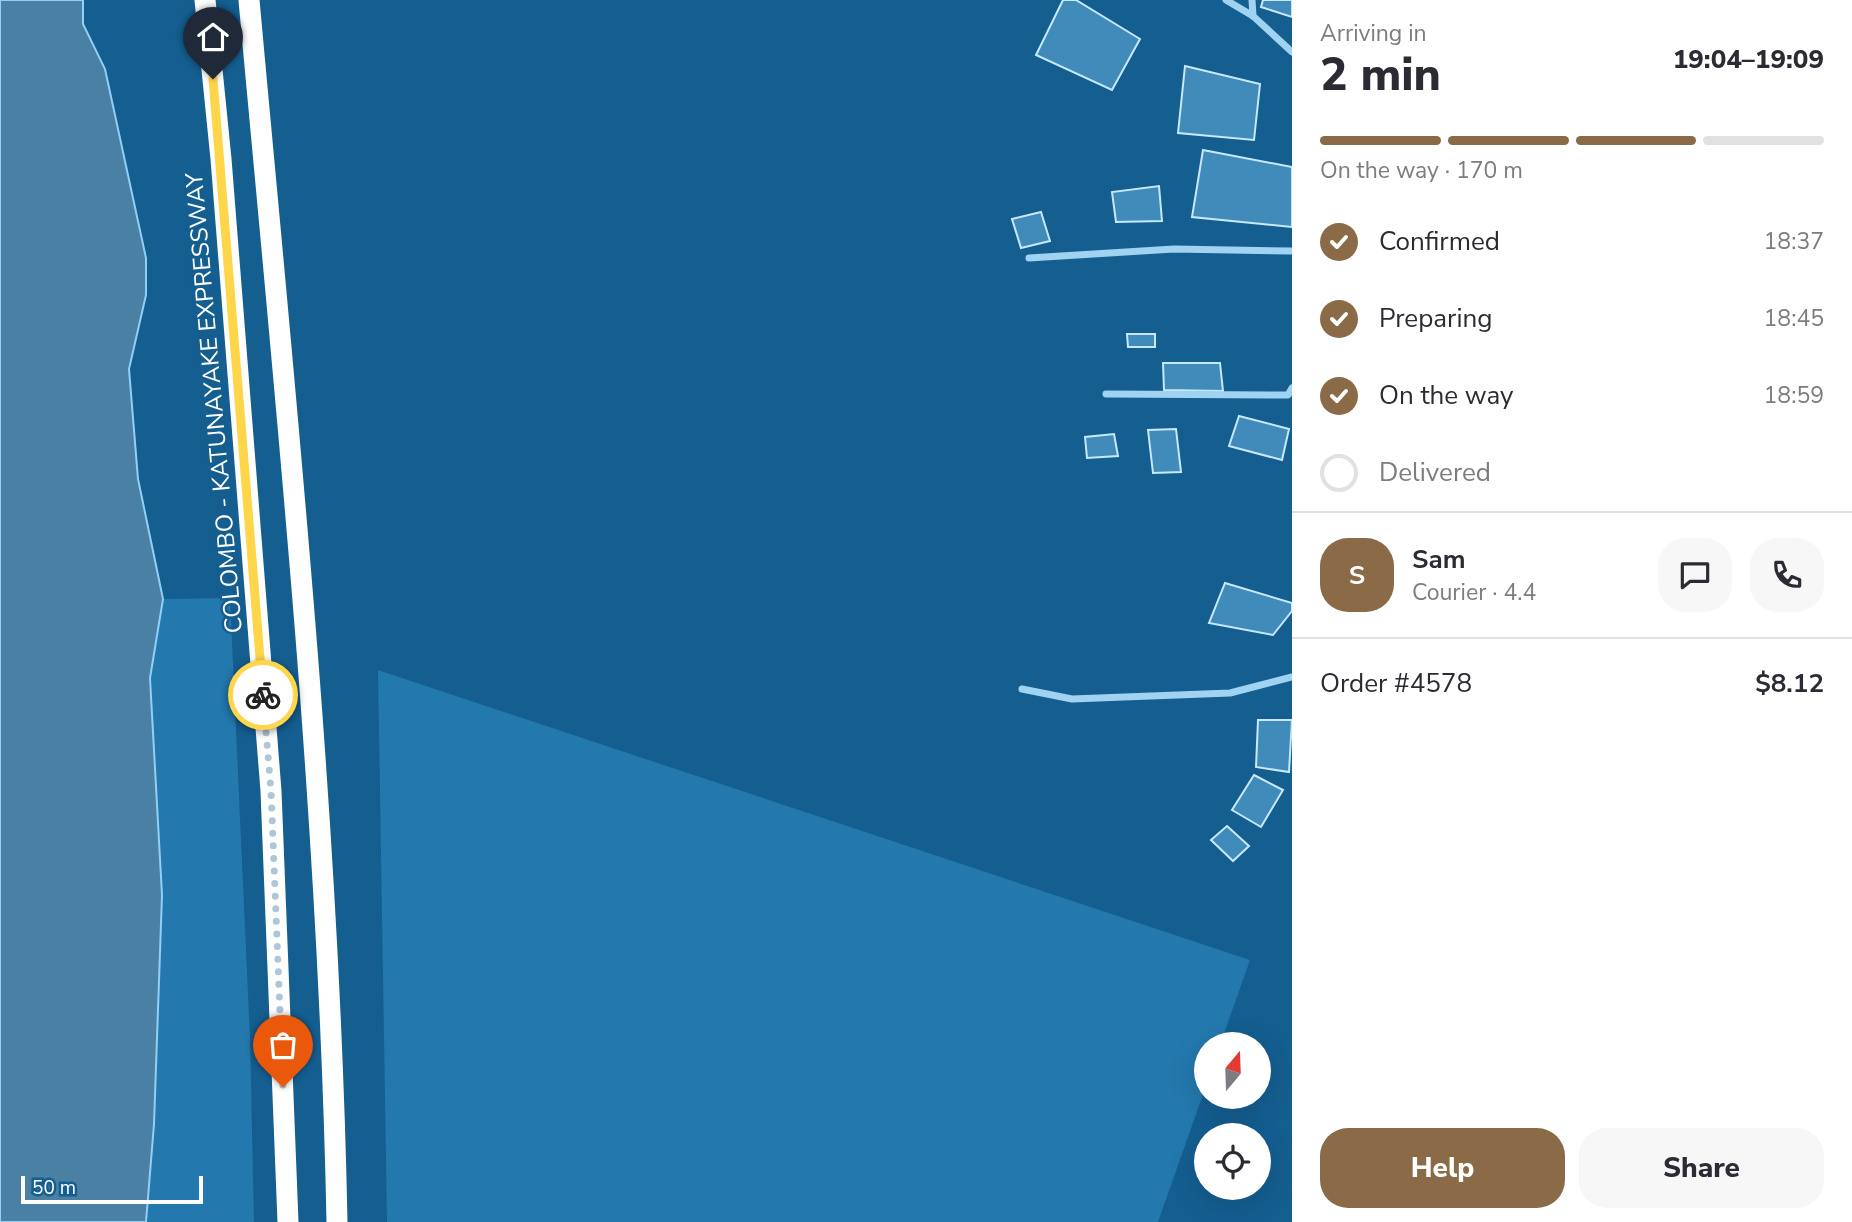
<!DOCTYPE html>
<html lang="en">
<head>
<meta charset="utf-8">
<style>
  body { margin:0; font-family:"Nunito Sans",sans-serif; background:#f7f7f7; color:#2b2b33; height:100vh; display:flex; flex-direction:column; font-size:26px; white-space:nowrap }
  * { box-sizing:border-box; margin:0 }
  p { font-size:23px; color:#7c7c81 }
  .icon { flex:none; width:38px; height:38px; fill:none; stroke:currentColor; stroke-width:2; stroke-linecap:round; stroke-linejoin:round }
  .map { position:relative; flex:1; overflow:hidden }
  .drawer { display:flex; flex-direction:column; background:#fff; width:560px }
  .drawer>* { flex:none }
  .needle { width:46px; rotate:19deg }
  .controls { position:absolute; left:1194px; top:1032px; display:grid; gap:14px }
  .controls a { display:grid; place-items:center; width:77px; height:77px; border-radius:50%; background:#fff; box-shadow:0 7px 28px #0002; font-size:35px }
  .scale { position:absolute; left:21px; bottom:18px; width:182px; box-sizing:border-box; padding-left:7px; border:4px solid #fff; border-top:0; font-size:19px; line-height:24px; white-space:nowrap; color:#fff; -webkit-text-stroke:5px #145e90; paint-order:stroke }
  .pin { position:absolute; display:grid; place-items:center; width:60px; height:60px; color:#fff; margin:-72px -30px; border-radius:50% 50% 50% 0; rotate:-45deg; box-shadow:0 0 7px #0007 }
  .pin .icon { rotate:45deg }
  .courier { position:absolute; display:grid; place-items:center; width:70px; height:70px; margin:-35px; border:5px solid #ffd54a; border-radius:50%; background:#fff; color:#222; box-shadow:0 2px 9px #0007 }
  .summary em { font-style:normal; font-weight:800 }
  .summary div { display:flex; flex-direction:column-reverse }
  .summary { display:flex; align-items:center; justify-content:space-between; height:119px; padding:0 28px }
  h1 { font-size:46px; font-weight:800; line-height:52px }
  .bar { display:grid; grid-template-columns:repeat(4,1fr); gap:10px 7px; align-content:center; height:84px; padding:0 28px }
  .bar i { height:9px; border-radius:5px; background:#e1e1e2 }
  .bar .selected { background:#8a6a47 }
  .bar p { grid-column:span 4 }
  .line { display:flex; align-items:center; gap:18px; padding:0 28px; border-top:2px solid #e1e1e2 }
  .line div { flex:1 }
  .round { display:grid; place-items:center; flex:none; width:74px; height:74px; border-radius:28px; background:#f7f7f7 }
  ol { padding:0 28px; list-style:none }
  li { display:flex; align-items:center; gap:21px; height:77px }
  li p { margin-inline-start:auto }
  li .icon { padding:7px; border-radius:50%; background:#8a6a47; color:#fff; stroke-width:4 }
  li:last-child { color:#7c7c81 }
  li i { width:38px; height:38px; border:4px solid #e1e1e2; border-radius:50% }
  .button { display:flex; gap:14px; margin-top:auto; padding:14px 28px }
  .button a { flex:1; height:80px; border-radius:28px; background:#8a6a47; color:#fff; font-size:28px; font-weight:800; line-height:80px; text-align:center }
  .button a+a { background:#f7f7f7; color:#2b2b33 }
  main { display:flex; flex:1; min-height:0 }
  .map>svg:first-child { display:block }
  .green { fill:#2378ad }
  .water { fill:#4a80a3; stroke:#92cff4; stroke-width:2 }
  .building { fill:#418bbb; stroke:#c7e8fc; stroke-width:2 }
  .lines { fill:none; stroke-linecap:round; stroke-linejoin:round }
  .street { stroke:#a0d2f1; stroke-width:7 }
  .highway { stroke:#fff; stroke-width:21 }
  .done { stroke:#adc7d8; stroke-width:7; stroke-dasharray:0 12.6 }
  .route { stroke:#ffd54a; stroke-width:9 }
  .labels { text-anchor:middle; stroke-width:5; stroke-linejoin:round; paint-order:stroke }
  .street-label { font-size:24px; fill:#fff; stroke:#145e90 }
</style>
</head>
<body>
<main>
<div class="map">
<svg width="1292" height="1222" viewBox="0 0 1292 1222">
  <rect width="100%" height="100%" fill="#145e90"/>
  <!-- green -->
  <g class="green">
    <polygon points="230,598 250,1037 254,1222 146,1222 154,1124 162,895 150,678 163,599"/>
    <polygon points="378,670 1250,960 1220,1045 1206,1045 1206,1086 1158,1222 387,1222"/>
  </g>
  <!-- water -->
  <polygon class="water" points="0,0 83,0 83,24 105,69 146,258 146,295 129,369 138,479 163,599 150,678 162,895 154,1124 146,1222 0,1222"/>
  <!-- building -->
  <g class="building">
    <polygon points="1063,0 1076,0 1140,39 1112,90 1036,55"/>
    <polygon points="1263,0 1292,0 1292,17 1261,7"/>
    <polygon points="1185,66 1260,84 1254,140 1178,133"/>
    <polygon points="1203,150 1292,167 1292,227 1192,217"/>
    <polygon points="1159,186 1162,221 1116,222 1112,192"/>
    <polygon points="1041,212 1050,241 1021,248 1012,219"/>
    <polygon points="1127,334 1155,334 1155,347 1128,347"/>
    <polygon points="1163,363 1220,363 1223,391 1164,390"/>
    <polygon points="1239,416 1289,429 1282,460 1229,446"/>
    <polygon points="1176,429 1181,472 1153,473 1148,430"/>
    <polygon points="1114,434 1118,456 1087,458 1085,437"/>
    <polygon points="1225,583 1292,603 1292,611 1273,635 1209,623"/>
    <polygon points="1258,720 1292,720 1289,772 1256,767"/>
    <polygon points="1254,775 1283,790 1261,827 1232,810"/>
    <polygon points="1227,826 1249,846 1233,861 1211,840"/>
  </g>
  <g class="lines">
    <!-- street -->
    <g class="street">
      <polyline points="1226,0 1253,16 1292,52"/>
      <polyline points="1252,0 1253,16"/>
      <polyline points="1029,258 1174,249 1292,251"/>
      <polyline points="1106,394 1288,395 1292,388"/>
      <polyline points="1022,689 1072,699 1230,693 1292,677"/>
    </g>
    <!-- highway -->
    <g class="highway">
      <polyline points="205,0 221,159 271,791 288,1222"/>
      <path d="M 249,0 C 286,407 329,813 337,1222"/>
    </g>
  </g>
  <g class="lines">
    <!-- done -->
    <polyline class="done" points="263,695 271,791 283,1087"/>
    <!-- route -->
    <polyline class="route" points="213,79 263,695"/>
  </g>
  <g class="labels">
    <!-- street labels -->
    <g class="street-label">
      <text transform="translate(214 403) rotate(-95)" y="8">COLOMBO - KATUNAYAKE EXPRESSWAY</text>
    </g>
  </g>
</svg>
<div class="controls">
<a><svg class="needle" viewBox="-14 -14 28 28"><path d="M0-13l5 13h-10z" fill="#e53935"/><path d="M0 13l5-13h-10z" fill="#7c7c81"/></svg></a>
<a><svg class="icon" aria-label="locate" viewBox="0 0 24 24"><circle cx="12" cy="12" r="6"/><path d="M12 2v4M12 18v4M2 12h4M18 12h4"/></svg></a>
</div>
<div class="scale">50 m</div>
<div class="pin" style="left:283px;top:1087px;background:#ea580c"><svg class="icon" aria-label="bag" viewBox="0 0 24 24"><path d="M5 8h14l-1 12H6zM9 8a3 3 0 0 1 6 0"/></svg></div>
<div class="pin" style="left:213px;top:79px;background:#1f2937"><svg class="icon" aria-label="home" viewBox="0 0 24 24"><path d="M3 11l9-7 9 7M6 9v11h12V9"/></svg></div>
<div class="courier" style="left:263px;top:695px"><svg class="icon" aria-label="bike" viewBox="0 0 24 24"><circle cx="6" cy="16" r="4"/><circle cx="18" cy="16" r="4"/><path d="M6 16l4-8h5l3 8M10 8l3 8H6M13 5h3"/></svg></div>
</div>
<section class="drawer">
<div class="summary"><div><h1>2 min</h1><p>Arriving in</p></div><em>19:04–19:09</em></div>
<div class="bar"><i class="selected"></i><i class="selected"></i><i class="selected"></i><i></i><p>On the way · 170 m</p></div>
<ol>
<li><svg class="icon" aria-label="check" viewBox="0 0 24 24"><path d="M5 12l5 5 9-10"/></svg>Confirmed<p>18:37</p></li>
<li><svg class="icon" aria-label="check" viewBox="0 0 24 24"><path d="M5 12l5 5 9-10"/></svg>Preparing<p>18:45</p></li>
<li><svg class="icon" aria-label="check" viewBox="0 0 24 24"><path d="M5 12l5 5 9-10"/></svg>On the way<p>18:59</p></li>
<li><i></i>Delivered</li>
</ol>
<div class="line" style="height:126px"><b class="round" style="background:#8a6a47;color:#fff">S</b><div><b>Sam</b><p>Courier · 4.4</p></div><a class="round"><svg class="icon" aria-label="chat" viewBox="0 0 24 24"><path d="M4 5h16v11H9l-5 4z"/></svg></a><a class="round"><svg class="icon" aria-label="phone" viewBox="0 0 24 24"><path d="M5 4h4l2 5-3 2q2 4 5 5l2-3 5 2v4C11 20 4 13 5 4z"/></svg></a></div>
<div class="line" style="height:91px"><div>Order #4578</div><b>$8.12</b></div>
<div class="button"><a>Help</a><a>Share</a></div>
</section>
</main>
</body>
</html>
